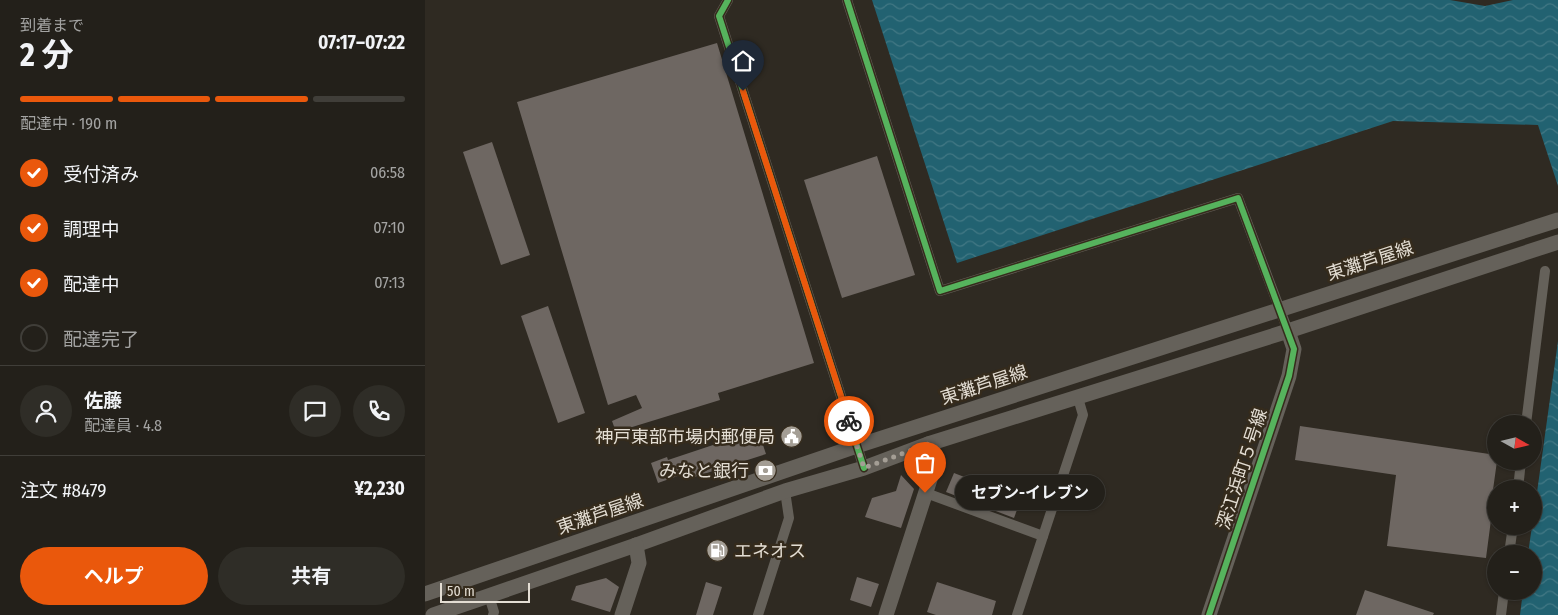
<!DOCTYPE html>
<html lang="ja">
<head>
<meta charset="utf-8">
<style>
  body { margin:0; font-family:"Fira Sans Condensed","Noto Sans JP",sans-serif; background:#2f2d27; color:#f1f3f6; height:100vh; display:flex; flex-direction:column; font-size:19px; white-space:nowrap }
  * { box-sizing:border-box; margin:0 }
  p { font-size:16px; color:#a3a3a2 }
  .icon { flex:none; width:28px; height:28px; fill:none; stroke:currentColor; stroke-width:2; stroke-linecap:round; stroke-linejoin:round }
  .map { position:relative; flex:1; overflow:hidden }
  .side { display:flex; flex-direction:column; background:#23201a; width:425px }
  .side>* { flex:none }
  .needle { width:32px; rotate:98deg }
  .buttons { position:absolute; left:1062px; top:415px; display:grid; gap:10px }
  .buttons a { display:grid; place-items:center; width:55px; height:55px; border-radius:50%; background:#23201a; box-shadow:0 1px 4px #0004,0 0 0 1px #403e39; font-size:25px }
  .scale { position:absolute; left:15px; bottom:12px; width:90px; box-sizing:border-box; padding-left:5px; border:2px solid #e3ddd3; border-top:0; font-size:14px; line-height:18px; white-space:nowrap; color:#e3ddd3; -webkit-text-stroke:4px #352b1c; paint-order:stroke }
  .pin { position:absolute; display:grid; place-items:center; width:42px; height:42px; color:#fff; margin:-51px -21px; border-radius:50% 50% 50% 0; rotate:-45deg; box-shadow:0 0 5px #0007 }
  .pin .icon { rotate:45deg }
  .courier { position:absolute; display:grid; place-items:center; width:50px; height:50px; margin:-25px; border:4px solid #ea580c; border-radius:50%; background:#fff; color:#222; box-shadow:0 1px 6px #0007 }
  .bubble { position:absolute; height:35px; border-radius:18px; background:#23201a; box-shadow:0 1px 4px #0004,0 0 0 1px #403e39; font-size:16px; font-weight:700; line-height:35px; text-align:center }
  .head em { font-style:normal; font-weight:700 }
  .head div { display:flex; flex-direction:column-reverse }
  .head { display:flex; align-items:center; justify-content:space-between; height:85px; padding:0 20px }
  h1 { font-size:32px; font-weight:700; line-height:38px }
  .bar { display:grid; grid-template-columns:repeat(4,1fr); gap:8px 5px; align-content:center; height:60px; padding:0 20px }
  .bar i { height:6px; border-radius:4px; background:#403e39 }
  .bar .on { background:#ea580c }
  .bar p { grid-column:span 4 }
  .line { display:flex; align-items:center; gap:12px; padding:0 20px; border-top:1px solid #403e39 }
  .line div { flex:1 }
  .round { display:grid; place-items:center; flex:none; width:52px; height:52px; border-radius:26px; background:#2f2d27 }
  ol { padding:0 20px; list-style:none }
  li { display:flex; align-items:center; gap:15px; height:55px }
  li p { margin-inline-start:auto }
  li .icon { padding:5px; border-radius:50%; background:#ea580c; color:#fff; stroke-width:4 }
  li:last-child { color:#a3a3a2 }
  li i { width:28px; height:28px; border:2px solid #403e39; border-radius:50% }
  .action { display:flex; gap:10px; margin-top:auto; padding:10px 20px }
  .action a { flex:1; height:58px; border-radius:30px; background:#ea580c; color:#fff; font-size:20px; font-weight:700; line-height:58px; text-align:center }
  .action a+a { background:#2f2d27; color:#f1f3f6 }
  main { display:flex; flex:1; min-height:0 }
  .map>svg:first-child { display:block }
  .water { fill:url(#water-waves) }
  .building { fill:#6e6762 }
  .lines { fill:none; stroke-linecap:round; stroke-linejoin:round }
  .street { stroke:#65615a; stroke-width:10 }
  .secondary { stroke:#65615a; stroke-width:15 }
  .cycleway-casing { stroke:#352b1c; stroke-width:9 }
  .cycleway { stroke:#56b35d; stroke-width:6 }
  .done { stroke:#a49e95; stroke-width:5; stroke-dasharray:0 9 }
  .route { stroke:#ea580c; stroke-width:6 }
  .labels { text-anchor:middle; stroke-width:5; stroke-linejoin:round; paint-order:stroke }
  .street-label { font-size:18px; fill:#e3ddd3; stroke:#352b1c }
  .poi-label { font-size:18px; fill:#e3ddd3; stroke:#352b1c; text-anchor:end }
</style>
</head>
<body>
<main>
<section class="side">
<div class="head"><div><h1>2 分</h1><p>到着まで</p></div><em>07:17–07:22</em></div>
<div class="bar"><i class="on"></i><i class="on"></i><i class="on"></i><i></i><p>配達中 · 190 m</p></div>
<ol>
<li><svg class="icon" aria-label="check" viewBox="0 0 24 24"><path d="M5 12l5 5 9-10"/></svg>受付済み<p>06:58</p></li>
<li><svg class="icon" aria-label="check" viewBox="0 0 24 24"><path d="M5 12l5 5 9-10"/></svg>調理中<p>07:10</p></li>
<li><svg class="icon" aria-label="check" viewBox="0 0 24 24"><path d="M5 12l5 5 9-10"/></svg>配達中<p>07:13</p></li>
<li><i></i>配達完了</li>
</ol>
<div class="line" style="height:90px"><a class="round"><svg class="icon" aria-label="person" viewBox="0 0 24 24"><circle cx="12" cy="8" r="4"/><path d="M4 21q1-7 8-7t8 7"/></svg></a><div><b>佐藤</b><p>配達員 · 4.8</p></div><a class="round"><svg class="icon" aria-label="chat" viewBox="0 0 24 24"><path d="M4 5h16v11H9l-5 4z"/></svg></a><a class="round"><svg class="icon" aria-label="phone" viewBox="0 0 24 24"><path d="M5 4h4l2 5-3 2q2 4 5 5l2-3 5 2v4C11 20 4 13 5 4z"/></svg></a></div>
<div class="line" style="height:65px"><div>注文 #8479</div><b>¥2,230</b></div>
<div class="action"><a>ヘルプ</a><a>共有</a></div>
</section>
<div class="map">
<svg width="1133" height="615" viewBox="0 0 1133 615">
  <defs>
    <pattern id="water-waves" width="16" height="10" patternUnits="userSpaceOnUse" patternTransform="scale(1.25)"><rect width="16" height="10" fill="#226271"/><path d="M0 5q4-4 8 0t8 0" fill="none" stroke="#427884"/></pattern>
  </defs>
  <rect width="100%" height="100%" fill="#2f2a22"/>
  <!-- water -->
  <g class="water">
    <polygon points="447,0 1025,0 1060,6 1088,0 1133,0 1133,186 1113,125 968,121 532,263"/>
    <polygon points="1133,341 1133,615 1095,615 1098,591 1109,591 1109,554 1103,554 1107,526 1109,526 1109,514"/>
  </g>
  <!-- building -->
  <g class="building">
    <polygon points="292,43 389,363 293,393 295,400 191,432 187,421 217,408 211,395 183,405 92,102"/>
    <polygon points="67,142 105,255 76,265 38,152"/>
    <polygon points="452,156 490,275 417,298 379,180"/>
    <polygon points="123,306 160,413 133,423 96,316"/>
    <polygon points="875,426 1071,455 1072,461 1067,497 1069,497 1061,558 962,546 971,475 870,460"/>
    <polygon points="333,430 341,454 263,479 261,473 233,483 226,463 242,457 243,460"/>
    <polygon points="529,473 596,499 589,518 521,492"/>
    <polygon points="476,475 489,489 476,528 440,517 447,498 471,491"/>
    <polygon points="432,577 454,584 446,607 425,600"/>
    <polygon points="181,578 194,587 185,612 146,600 151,586"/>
    <polygon points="281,582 297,587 288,615 271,615"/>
    <polygon points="512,582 571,601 567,615 511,615 502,612"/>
    <polygon points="940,590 1009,613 1008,615 931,615"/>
  </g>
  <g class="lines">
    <!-- street -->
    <g class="street">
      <polyline points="303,0 294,16 439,468"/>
      <polyline points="422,0 515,291 813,198 863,331"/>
      <polyline points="1101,424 1120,271"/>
      <polyline points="1093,489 1096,461"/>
      <polyline points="501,493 618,536"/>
      <polyline points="1084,554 1088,526"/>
      <polyline points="64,596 69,612 68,615"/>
      <polyline points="333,615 364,518 360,491"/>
      <polyline points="592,615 658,415 653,398"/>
      <polyline points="1076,615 1079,591"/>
    </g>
    <!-- secondary -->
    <g class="secondary">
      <polyline points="0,594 432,446 1133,220"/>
      <polyline points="8,615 211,545 360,491 439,468 503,444 863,331 1133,242"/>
      <polyline points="197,615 214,563 211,545"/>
      <polyline points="461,615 510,464 503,444"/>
      <polyline points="784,615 864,376 869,349 863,331"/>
    </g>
    <defs>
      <g id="cycleway">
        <polyline points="303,0 294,16 439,468"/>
        <polyline points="422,0 515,291 813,198 869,349 864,376 784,615"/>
      </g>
    </defs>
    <!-- cycleway casing -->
    <use href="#cycleway" class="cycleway-casing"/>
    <!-- cycleway -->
    <use href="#cycleway" class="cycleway"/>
  </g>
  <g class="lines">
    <!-- done -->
    <polyline class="done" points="424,421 439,468 503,444 510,464 500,493"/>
    <!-- route -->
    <polyline class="route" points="318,91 424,421"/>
  </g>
  <!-- icons -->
  <defs>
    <symbol id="civic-disc" viewBox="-11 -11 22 22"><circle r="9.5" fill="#a49e95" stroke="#352b1c"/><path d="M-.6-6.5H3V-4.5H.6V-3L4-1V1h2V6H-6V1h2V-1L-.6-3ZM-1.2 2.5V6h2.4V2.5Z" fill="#fff"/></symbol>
    <symbol id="bank-disc" viewBox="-11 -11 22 22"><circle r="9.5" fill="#a49e95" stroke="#352b1c"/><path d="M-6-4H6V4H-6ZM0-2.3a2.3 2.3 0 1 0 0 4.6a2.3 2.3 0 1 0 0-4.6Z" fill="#fff"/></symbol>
    <symbol id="fuel-disc" viewBox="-11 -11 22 22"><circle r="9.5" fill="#a49e95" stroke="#352b1c"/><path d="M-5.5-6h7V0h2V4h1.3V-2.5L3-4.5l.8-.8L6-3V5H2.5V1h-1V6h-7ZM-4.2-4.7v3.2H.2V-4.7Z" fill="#fff"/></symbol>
  </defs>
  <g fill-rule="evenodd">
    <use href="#civic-disc" x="354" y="424" width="25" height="25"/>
    <use href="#bank-disc" x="328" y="458" width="25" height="25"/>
    <use href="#fuel-disc" x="280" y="538" width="25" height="25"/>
  </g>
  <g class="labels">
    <!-- street labels -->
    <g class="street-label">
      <text transform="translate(945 261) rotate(-18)" y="6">東灘芦屋線</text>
      <text transform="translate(559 385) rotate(-18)" y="6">東灘芦屋線</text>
      <text transform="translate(817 469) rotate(-72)" y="6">深江浜町５号線</text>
      <text transform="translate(175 514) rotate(-19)" y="6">東灘芦屋線</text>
    </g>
    <!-- poi labels -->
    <g class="poi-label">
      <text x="350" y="443">神戸東部市場内郵便局</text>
      <text x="324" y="477">みなと銀行</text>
      <text x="309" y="557" text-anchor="start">エネオス</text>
    </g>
  </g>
</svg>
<div class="buttons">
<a><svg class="needle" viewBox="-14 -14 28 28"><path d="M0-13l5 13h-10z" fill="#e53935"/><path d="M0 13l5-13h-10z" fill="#a3a3a2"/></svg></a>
<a>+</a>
<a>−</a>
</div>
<div class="scale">50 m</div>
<div class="pin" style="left:500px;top:493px;background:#ea580c"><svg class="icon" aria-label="bag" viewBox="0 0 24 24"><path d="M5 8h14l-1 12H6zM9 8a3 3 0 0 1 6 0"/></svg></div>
<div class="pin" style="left:318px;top:91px;background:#1f2937"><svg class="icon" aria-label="home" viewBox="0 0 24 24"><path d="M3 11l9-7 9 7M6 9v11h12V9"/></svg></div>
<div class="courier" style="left:424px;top:421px"><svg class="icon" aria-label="bike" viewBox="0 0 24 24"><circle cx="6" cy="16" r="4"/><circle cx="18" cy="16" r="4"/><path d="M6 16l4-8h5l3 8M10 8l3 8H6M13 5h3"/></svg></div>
<div class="bubble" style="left:530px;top:475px;width:150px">セブン-イレブン</div>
</div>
</main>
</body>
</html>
